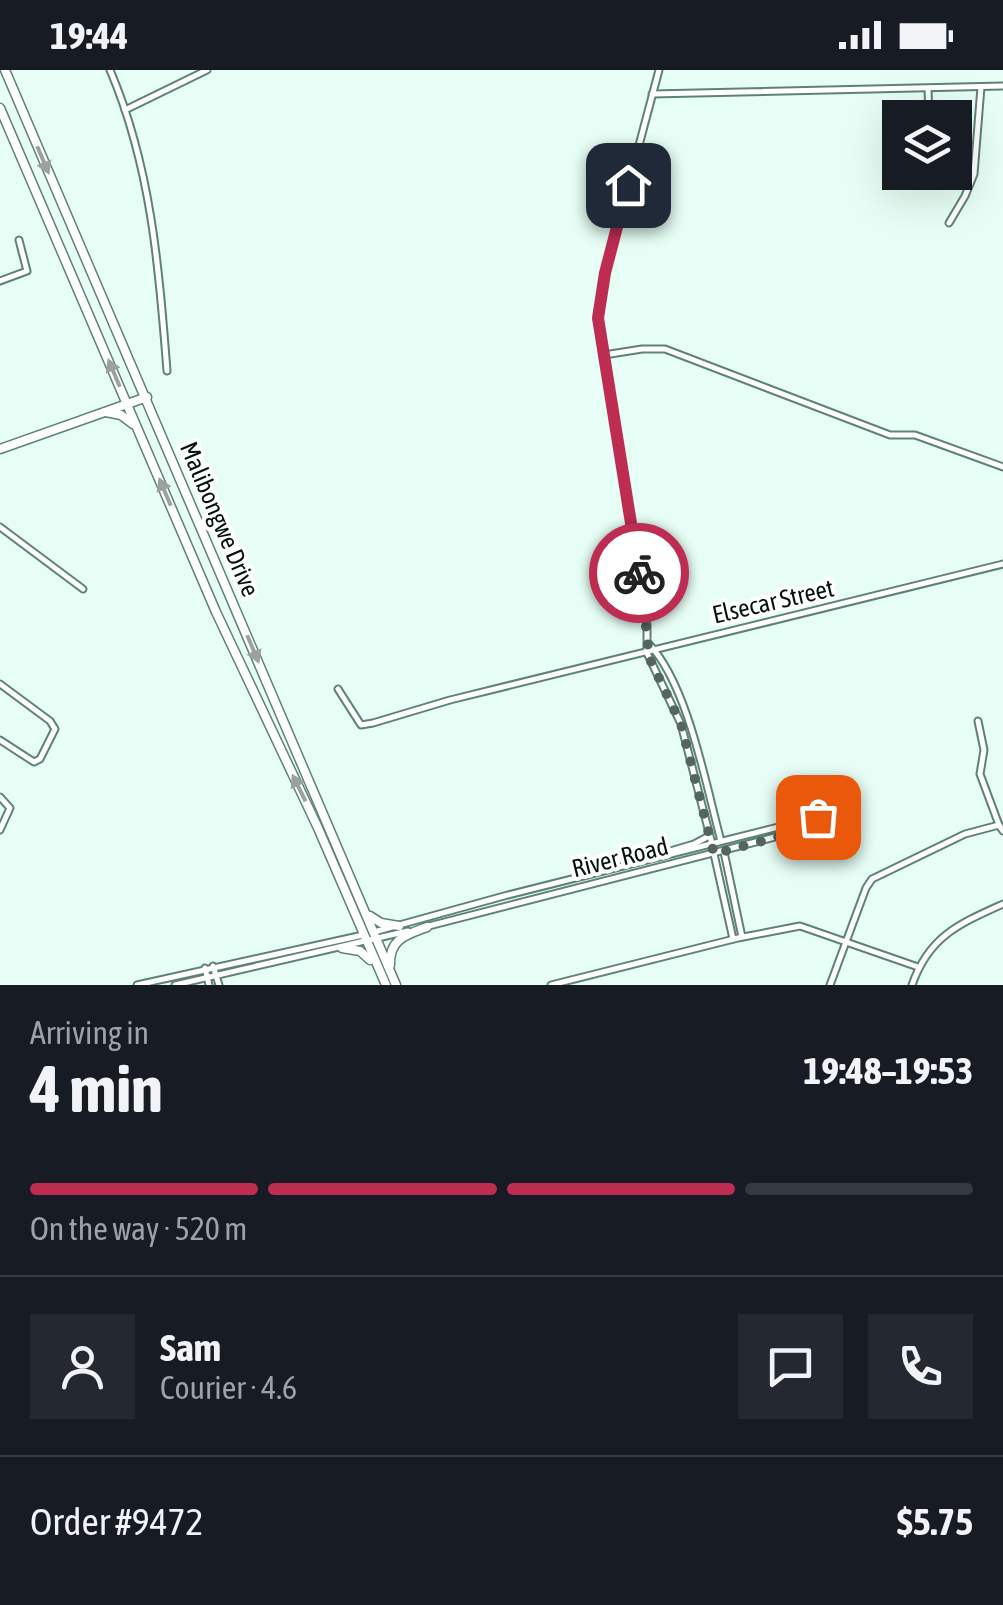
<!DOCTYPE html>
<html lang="en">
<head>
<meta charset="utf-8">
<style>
  body { margin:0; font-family:"Asap Condensed",sans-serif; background:#242831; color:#f1f3f6; height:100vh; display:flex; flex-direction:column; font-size:38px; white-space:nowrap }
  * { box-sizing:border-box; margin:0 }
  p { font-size:32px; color:#9ea1a6 }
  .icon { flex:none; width:55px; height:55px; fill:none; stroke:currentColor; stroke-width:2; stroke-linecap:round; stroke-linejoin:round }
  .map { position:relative; height:915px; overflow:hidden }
  .sheet { display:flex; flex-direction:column; background:#171b24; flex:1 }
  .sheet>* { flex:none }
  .tools { position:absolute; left:882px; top:30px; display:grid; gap:20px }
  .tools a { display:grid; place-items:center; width:90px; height:90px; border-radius:0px; background:#171b24; box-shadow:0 10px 40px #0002; font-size:50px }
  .pin { position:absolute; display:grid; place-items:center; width:85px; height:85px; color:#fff; margin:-42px; border-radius:20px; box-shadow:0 5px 15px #0006 }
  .courier { position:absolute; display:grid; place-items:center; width:100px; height:100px; margin:-50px; border:8px solid #bd2d51; border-radius:50%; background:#fff; color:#222; box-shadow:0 2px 12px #0007 }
  .summary em { font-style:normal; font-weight:700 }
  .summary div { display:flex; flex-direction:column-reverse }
  .summary { display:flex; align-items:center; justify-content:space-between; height:170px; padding:0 30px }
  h1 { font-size:65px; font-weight:700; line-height:75px }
  .bar { display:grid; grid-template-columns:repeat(4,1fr); gap:15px 10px; align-content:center; height:120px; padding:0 30px }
  .bar i { height:12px; border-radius:8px; background:#363941 }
  .bar .on { background:#bd2d51 }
  .bar p { grid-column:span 4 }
  .line { display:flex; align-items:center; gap:25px; padding:0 30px; border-top:2px solid #363941 }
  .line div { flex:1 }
  .round { display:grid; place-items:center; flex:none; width:105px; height:105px; border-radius:0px; background:#242831 }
  .status { display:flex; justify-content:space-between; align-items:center; height:70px; padding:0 50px; background:#171b24; direction:ltr }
  .status svg { height:28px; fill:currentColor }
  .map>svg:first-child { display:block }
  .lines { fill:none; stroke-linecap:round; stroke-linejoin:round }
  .street-casing { stroke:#5d8376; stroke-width:9 }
  .secondary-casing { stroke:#5d8376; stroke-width:11 }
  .street { stroke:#fff; stroke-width:5 }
  .secondary { stroke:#fff; stroke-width:8 }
  .oneway { fill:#9ba19f }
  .done { stroke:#546560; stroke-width:10; stroke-dasharray:0 18 }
  .route { stroke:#bd2d51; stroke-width:12 }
  .labels { text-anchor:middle; stroke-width:8; stroke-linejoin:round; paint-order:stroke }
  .street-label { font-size:25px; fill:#05130f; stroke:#fff }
</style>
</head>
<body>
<div class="status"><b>19:44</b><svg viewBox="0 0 49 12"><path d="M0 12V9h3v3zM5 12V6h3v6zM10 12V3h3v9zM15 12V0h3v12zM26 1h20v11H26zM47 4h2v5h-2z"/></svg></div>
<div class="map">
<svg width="1003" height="915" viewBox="0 0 1003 915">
  <rect width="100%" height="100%" fill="#e6fef5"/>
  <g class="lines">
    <defs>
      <g id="street">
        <path d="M 110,0 C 151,96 159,198 167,301"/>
        <polyline points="659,0 605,203 599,249 647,555 647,583 681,654 712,774"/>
        <polyline points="928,19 929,48"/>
        <polyline points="652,24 1003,16"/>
        <polyline points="125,40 207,0"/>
        <polyline points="949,153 965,126 974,104 981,17"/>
        <polyline points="0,211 27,201 19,170"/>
        <polyline points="604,285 642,279 665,279 890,365 915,365 1003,397"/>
        <polyline points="0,457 83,519"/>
        <path d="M 648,573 C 688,614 706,716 721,771"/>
        <polyline points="0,614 50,651 55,659 40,689 34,692 0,670"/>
        <polyline points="338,619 361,655 373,653 450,630 1003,494"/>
        <polyline points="978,651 984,680 980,704 999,755"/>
        <polyline points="0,727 10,738 0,760"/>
        <polyline points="724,782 742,867"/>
        <polyline points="714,784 733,869"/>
        <polyline points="640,790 694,774 709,766"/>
        <polyline points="374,862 504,826 818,747 824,750 822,755 429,856"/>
        <polyline points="213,896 219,915"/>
        <polyline points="205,898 209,915"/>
        <polyline points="137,915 363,865"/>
        <polyline points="175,915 408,861"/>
        <polyline points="551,915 738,868 800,856 918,897"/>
        <polyline points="830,915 866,818 872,809 965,764 999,755 1003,761"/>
        <path d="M 912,915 C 929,866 959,854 1003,834"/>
      </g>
      <g id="secondary">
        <polyline points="5,0 396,915"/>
        <polyline points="0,38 216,542 318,758 386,915"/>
        <polyline points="106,342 121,345 133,354"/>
        <polyline points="0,379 147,327"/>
        <polyline points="370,846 381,853 399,856"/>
        <polyline points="342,878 360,881 370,890"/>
        <path d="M 390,895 C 389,869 406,865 427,857"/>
      </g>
    </defs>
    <!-- street casing -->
    <use href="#street" class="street-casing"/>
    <!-- secondary casing -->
    <use href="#secondary" class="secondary-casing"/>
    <!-- street -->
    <use href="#street" class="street"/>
    <!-- secondary -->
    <use href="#secondary" class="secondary"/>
  </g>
  <!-- one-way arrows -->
  <defs><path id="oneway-solid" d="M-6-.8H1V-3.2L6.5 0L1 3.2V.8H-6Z" transform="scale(2.5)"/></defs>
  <g class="oneway">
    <use href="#oneway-solid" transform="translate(43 90) rotate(67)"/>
    <use href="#oneway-solid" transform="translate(114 303) rotate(-113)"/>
    <use href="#oneway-solid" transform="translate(165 422) rotate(-113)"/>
    <use href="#oneway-solid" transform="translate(253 579) rotate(67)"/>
    <use href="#oneway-solid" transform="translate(299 718) rotate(-116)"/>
  </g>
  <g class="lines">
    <!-- done -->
    <polyline class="done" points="639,503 648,572 647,583 681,654 714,784 822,755 823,748 818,747"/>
    <!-- route -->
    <polyline class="route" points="628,115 605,203 598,248 639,503"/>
  </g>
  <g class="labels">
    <!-- street labels -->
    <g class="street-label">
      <text transform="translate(220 449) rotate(67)" y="9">Malibongwe Drive</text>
      <text transform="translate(773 531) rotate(-13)" y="9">Elsecar Street</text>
      <text transform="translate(620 787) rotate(-14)" y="9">River Road</text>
    </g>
  </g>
</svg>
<div class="tools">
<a><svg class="icon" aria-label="layers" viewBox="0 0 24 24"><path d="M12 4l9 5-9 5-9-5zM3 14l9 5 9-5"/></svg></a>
</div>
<div class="pin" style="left:818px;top:747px;background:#ea580c"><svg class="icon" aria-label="bag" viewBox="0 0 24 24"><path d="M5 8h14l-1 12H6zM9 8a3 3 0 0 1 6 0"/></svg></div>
<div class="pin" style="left:628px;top:115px;background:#1f2937"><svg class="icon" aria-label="home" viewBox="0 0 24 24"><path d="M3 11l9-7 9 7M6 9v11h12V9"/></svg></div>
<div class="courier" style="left:639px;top:503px"><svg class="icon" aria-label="bike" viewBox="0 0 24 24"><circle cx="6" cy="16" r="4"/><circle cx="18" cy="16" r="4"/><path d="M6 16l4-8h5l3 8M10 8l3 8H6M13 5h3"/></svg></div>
</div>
<section class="sheet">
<div class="summary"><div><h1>4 min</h1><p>Arriving in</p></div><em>19:48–19:53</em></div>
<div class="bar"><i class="on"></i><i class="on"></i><i class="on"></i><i></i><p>On the way · 520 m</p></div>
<div class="line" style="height:180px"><a class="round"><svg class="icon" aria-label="person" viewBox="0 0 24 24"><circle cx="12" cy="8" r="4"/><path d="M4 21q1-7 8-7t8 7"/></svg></a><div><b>Sam</b><p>Courier · 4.6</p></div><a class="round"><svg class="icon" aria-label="chat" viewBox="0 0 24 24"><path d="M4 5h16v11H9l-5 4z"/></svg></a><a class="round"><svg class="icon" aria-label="phone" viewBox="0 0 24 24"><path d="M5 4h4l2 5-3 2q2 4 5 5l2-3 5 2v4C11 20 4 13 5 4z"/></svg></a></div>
<div class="line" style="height:130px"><div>Order #9472</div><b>$5.75</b></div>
</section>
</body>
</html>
